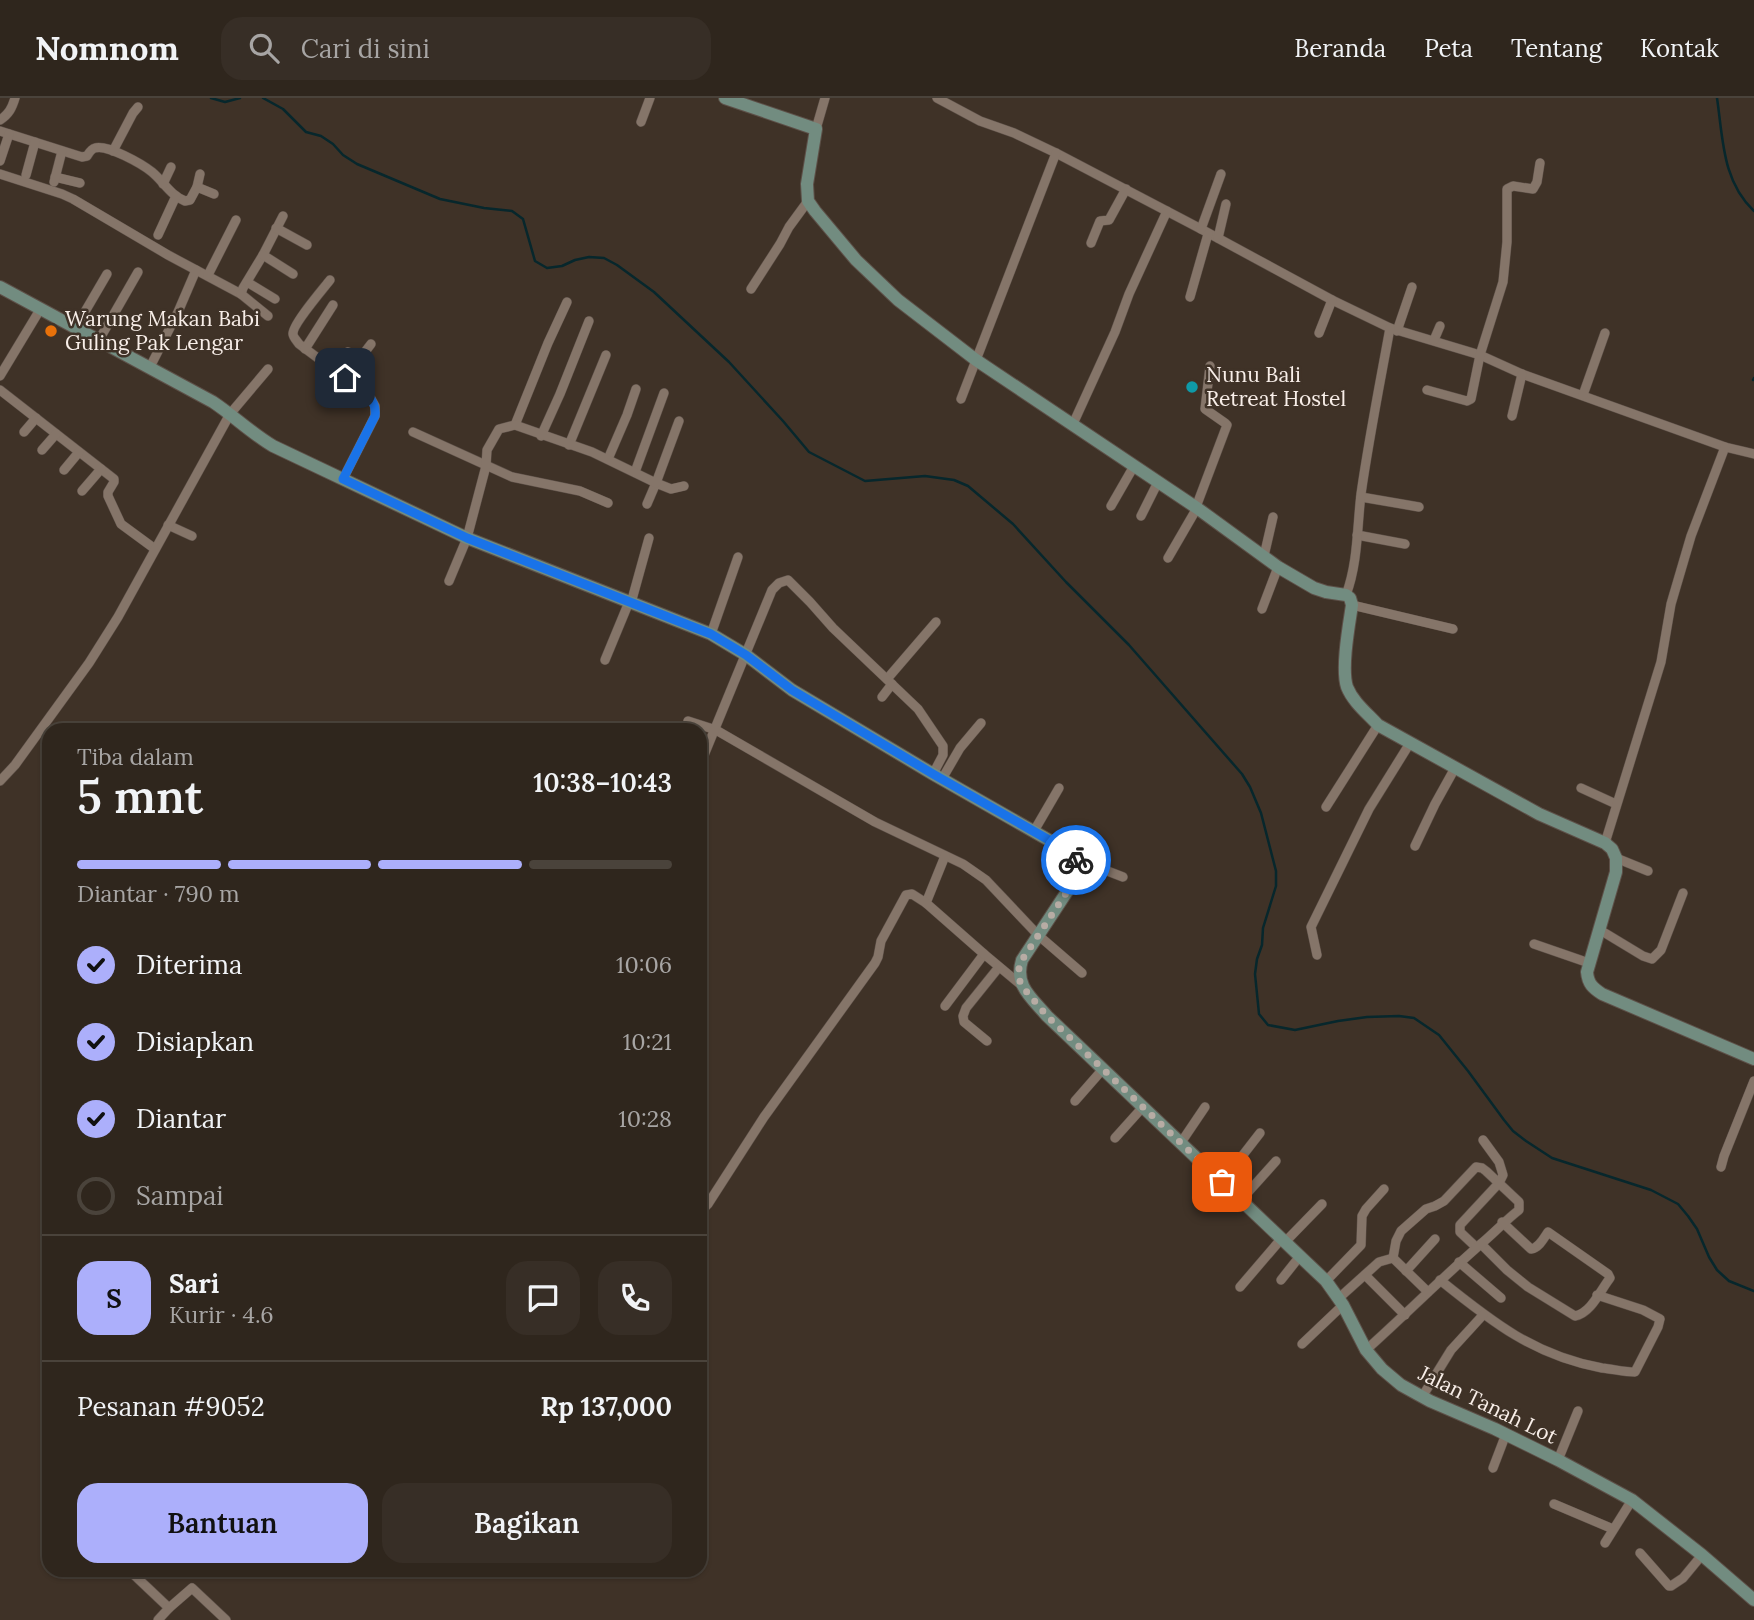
<!DOCTYPE html>
<html lang="id">
<head>
<meta charset="utf-8">
<style>
  body { margin:0; font-family:Lora,serif; background:#372e26; color:#f1f3f6; height:100vh; display:flex; flex-direction:column; font-size:26px; white-space:nowrap }
  * { box-sizing:border-box; margin:0 }
  p { font-size:23px; color:#a7a5a4 }
  .icon { flex:none; width:38px; height:38px; fill:none; stroke:currentColor; stroke-width:2; stroke-linecap:round; stroke-linejoin:round }
  .map { position:relative; flex:1; overflow:hidden }
  .details { position:absolute; left:42px; top:625px; width:665px; height:854px; display:flex; flex-direction:column; background:#2f261d; border-radius:21px; box-shadow:0 2px 5px #0004,0 0 0 2px #4a433b }
  .details>* { flex:none }
  .pin { position:absolute; display:grid; place-items:center; width:60px; height:60px; color:#fff; margin:-30px; border-radius:14px; box-shadow:0 4px 10px #0006 }
  .courier { position:absolute; display:grid; place-items:center; width:70px; height:70px; margin:-35px; border:5px solid #1a73e8; border-radius:50%; background:#fff; color:#222; box-shadow:0 2px 9px #0007 }
  .headline em { font-style:normal; font-weight:600 }
  .headline div { display:flex; flex-direction:column-reverse }
  .headline { display:flex; align-items:center; justify-content:space-between; height:119px; padding:0 35px }
  h1 { font-size:46px; font-weight:600; line-height:52px }
  .bar { display:grid; grid-template-columns:repeat(4,1fr); gap:10px 7px; align-content:center; height:84px; padding:0 35px }
  .bar i { height:9px; border-radius:5px; background:#4a433b }
  .bar .on { background:#acaffb }
  .bar p { grid-column:span 4 }
  .line { display:flex; align-items:center; gap:18px; padding:0 35px; border-top:2px solid #4a433b }
  .line div { flex:1 }
  .round { display:grid; place-items:center; flex:none; width:74px; height:74px; border-radius:21px; background:#372e26 }
  ol { padding:0 35px; list-style:none }
  li { display:flex; align-items:center; gap:21px; height:77px }
  li p { margin-inline-start:auto }
  li .icon { padding:7px; border-radius:50%; background:#acaffb; color:#111; stroke-width:4 }
  li:last-child { color:#a7a5a4 }
  li i { width:38px; height:38px; border:4px solid #4a433b; border-radius:50% }
  .cta { display:flex; gap:14px; margin-top:auto; padding:14px 35px }
  .cta a { flex:1; height:80px; border-radius:21px; background:#acaffb; color:#111; font-size:28px; font-weight:600; line-height:80px; text-align:center }
  .cta a+a { background:#372e26; color:#f1f3f6 }
  header { display:flex; align-items:center; gap:42px; box-sizing:border-box; height:98px; padding:0 35px; background:#2f261d; border-bottom:2px solid #4a433b }
  header strong { font-size:33px }
  nav { display:flex; gap:38px; margin-inline-start:auto; font-size:24px }
  .search { width:490px; height:63px; background:#372e26; display:flex; align-items:center; gap:18px; box-sizing:border-box; padding:0 24px; border-radius:21px; color:#a7a5a4; font-size:26px }
  .map>svg:first-child { display:block }
  .lines { fill:none; stroke-linecap:round; stroke-linejoin:round }
  .stream { stroke:#07272c; stroke-width:2.5 }
  .street-casing { stroke:#5d5048; stroke-width:10 }
  .secondary-casing { stroke:#5d5048; stroke-width:14 }
  .street { stroke:#857569; stroke-width:9 }
  .secondary { stroke:#728c80; stroke-width:12 }
  .done { stroke:#b7aca4; stroke-width:7; stroke-dasharray:0 12.6 }
  .route { stroke:#1a73e8; stroke-width:9 }
  .food-dot { fill:#e8710a; stroke:#3f3227; stroke-width:2.5 }
  .culture-dot { fill:#0f9aa8; stroke:#3f3227; stroke-width:2.5 }
  .labels { text-anchor:middle; stroke-width:5; stroke-linejoin:round; paint-order:stroke }
  .poi-label { font-size:21px; fill:#f8eee8; stroke:#3f3227; text-anchor:start }
  .street-label { font-size:21px; fill:#f8eee8; stroke:#3f3227 }
</style>
</head>
<body>
<header>
<strong>Nomnom</strong>
<div class="search"><svg class="icon" aria-label="search" viewBox="0 0 24 24"><circle cx="10" cy="10" r="6"/><path d="M15 15l6 6"/></svg>Cari di sini</div>
<nav><a>Beranda</a><a>Peta</a><a>Tentang</a><a>Kontak</a></nav>
</header>
<div class="map">
<svg width="1754" height="1522" viewBox="0 0 1754 1522">
  <rect width="100%" height="100%" fill="#3f3227"/>
  <g class="lines">
    <!-- stream -->
    <g class="stream">
      <polyline points="211,0 225,4 240,0"/>
      <polyline points="263,0 283,11 306,34 321,38 333,46 343,57 357,66 440,101 484,110 512,113 523,121 535,163 547,170 562,168 575,162 589,159 604,160 617,167 654,194 729,264 783,323 809,354 865,383 925,378 954,382 968,388 1013,426 1066,484 1129,547 1242,676 1250,689 1261,715 1276,773 1276,788 1263,830 1262,847 1257,861 1255,876 1259,916 1268,927 1295,932 1338,923 1367,919 1399,918 1414,920 1439,937 1468,973 1504,1022 1513,1033 1526,1043 1552,1060 1651,1092 1678,1106 1688,1118 1697,1131 1709,1159 1717,1172 1729,1183 1754,1193"/>
      <path d="M 1717,0 C 1723,40 1722,83 1754,113"/>
      <polyline points="1753,282 1754,280"/>
    </g>
    <defs>
      <g id="street">
        <polyline points="937,0 980,23 1014,35 1056,55 1201,131 1332,202 1390,230 1480,257 1522,276 1725,349 1754,356"/>
        <path d="M 0,22 C 9,16 12,10 15,0"/>
        <polyline points="641,24 650,0"/>
        <polyline points="816,31 825,0"/>
        <path d="M 0,33 L 82,59 L 87,58 C 89,55 91,51 95,50 C 107,46 142,66 152,74 C 164,84 170,97 185,103 L 190,102 L 197,89 L 200,76"/>
        <polyline points="113,53 133,15 138,9"/>
        <polyline points="0,63 9,36"/>
        <polyline points="0,76 62,96 73,101 168,157 241,196 243,190 263,157 283,118"/>
        <polyline points="26,77 35,44"/>
        <polyline points="55,79 80,85"/>
        <polyline points="54,84 62,53"/>
        <polyline points="163,86 171,69"/>
        <polyline points="197,89 214,96"/>
        <polyline points="276,130 307,147"/>
        <polyline points="1201,131 1221,76"/>
        <polyline points="158,137 176,98"/>
        <polyline points="1218,140 1226,106"/>
        <polyline points="1091,145 1100,123 1109,122 1126,91"/>
        <polyline points="263,157 293,176"/>
        <polyline points="208,177 236,122"/>
        <path d="M 330,182 C 323,191 292,227 293,236 C 293,239 297,243 299,246 L 370,299 L 375,308 L 375,318 L 343,381"/>
        <polyline points="247,184 275,201"/>
        <polyline points="751,191 780,146 789,129 808,103"/>
        <polyline points="241,196 268,218"/>
        <polyline points="1190,199 1208,136"/>
        <polyline points="76,229 107,176"/>
        <polyline points="1397,233 1412,189"/>
        <polyline points="1319,235 1332,202"/>
        <polyline points="99,242 138,174"/>
        <polyline points="1434,242 1440,228"/>
        <polyline points="305,251 333,207"/>
        <polyline points="150,269 178,214 196,172"/>
        <polyline points="336,273 348,254"/>
        <polyline points="0,278 41,210"/>
        <polyline points="345,280 371,246"/>
        <polyline points="0,292 114,381 114,384 108,394 108,398 121,426 155,451"/>
        <polyline points="1427,292 1467,303 1471,301 1480,257 1503,184 1507,144 1507,91 1513,88 1533,91 1537,84 1540,65"/>
        <polyline points="1583,297 1605,235"/>
        <polyline points="961,301 1056,55"/>
        <polyline points="1512,318 1522,276"/>
        <polyline points="1073,326 1115,234 1129,196 1167,113"/>
        <polyline points="515,327 548,245 567,204"/>
        <polyline points="24,334 36,320"/>
        <polyline points="413,334 512,379 580,393 608,405"/>
        <polyline points="541,338 560,296 589,223"/>
        <polyline points="569,347 606,257"/>
        <polyline points="42,352 56,336"/>
        <polyline points="608,361 627,317 636,291"/>
        <polyline points="64,372 79,354"/>
        <polyline points="635,374 664,295"/>
        <polyline points="82,393 101,371"/>
        <polyline points="1361,399 1419,409"/>
        <polyline points="647,406 656,385 671,391 684,388"/>
        <polyline points="1111,408 1134,368"/>
        <polyline points="1196,409 1227,327 1225,325 1205,311 1210,268"/>
        <polyline points="1141,418 1158,384"/>
        <polyline points="168,427 192,438"/>
        <polyline points="1357,437 1405,446"/>
        <polyline points="1264,458 1273,419"/>
        <polyline points="1168,460 1197,410"/>
        <polyline points="449,483 467,440 486,368 487,352 499,331 515,327 592,354 656,385 679,323"/>
        <path d="M 1346,497 C 1358,465 1357,430 1361,396 C 1369,340 1380,285 1390,230"/>
        <polyline points="631,505 649,440"/>
        <polyline points="1352,507 1453,531"/>
        <polyline points="1262,511 1278,469"/>
        <polyline points="711,536 738,459"/>
        <polyline points="605,562 629,504"/>
        <polyline points="887,581 936,524"/>
        <polyline points="882,599 892,586"/>
        <polyline points="688,623 716,632 875,724 963,766 986,782 1038,837 1082,875"/>
        <polyline points="700,667 772,492 779,485 788,482 810,504 833,530 918,611 943,648 943,657 933,676"/>
        <polyline points="942,681 960,650 981,625"/>
        <polyline points="0,683 15,667 89,565 118,519 230,316 268,271"/>
        <polyline points="1581,690 1616,706"/>
        <polyline points="1326,709 1378,627"/>
        <polyline points="1034,733 1059,690"/>
        <polyline points="1605,745 1661,564 1671,506 1691,438 1725,349"/>
        <polyline points="1415,748 1435,706 1455,670"/>
        <polyline points="1616,760 1648,773"/>
        <polyline points="1078,773 1097,769 1123,779"/>
        <polyline points="926,805 945,758"/>
        <polyline points="1600,832 1643,858 1652,861 1661,852 1683,795"/>
        <polyline points="1534,846 1589,865"/>
        <polyline points="1317,857 1311,829 1369,711 1410,645"/>
        <polyline points="945,908 984,856"/>
        <polyline points="987,943 964,924 963,918 966,910 999,869"/>
        <polyline points="1075,1003 1103,971"/>
        <polyline points="1115,1040 1142,1010"/>
        <polyline points="1180,1046 1205,1009"/>
        <polyline points="1721,1069 1724,1058 1754,983"/>
        <polyline points="1222,1084 1260,1035"/>
        <polyline points="1241,1102 1276,1063"/>
        <polyline points="700,1114 708,1106 764,1019 875,865 878,859 881,843 906,797 912,796 926,805 984,856 1021,887"/>
        <polyline points="1286,1143 1322,1106"/>
        <path d="M 1481,1146 L 1507,1172 L 1528,1189 L 1575,1218 C 1591,1215 1600,1193 1610,1180 L 1608,1176 L 1548,1134 C 1544,1140 1539,1150 1531,1151 L 1502,1124"/>
        <polyline points="1476,1149 1460,1134 1460,1127 1499,1085 1503,1077 1499,1064 1483,1042"/>
        <polyline points="1393,1160 1428,1194"/>
        <polyline points="1459,1164 1501,1200"/>
        <polyline points="1406,1173 1435,1141"/>
        <polyline points="1365,1177 1405,1217"/>
        <polyline points="1281,1182 1300,1158"/>
        <path d="M 1440,1182 C 1492,1224 1535,1258 1602,1270 C 1613,1271 1624,1274 1635,1274 L 1658,1229 L 1660,1221 L 1643,1212 L 1597,1197"/>
        <polyline points="1326,1183 1361,1147 1362,1118 1366,1111 1384,1091"/>
        <polyline points="1240,1189 1282,1140"/>
        <polyline points="1339,1200 1379,1164 1393,1160"/>
        <polyline points="1302,1246 1343,1207"/>
        <path d="M 1366,1252 C 1405,1217 1443,1179 1482,1145 C 1495,1134 1506,1122 1519,1112 L 1519,1104 L 1486,1073 L 1482,1070 L 1476,1069 L 1444,1103 L 1435,1108 L 1426,1111 L 1401,1133 L 1396,1143 L 1393,1160"/>
        <polyline points="1422,1299 1451,1252 1483,1217"/>
        <polyline points="1558,1362 1578,1313"/>
        <polyline points="1493,1370 1506,1336"/>
        <polyline points="1554,1406 1613,1431"/>
        <polyline points="1605,1445 1632,1402"/>
        <polyline points="1640,1455 1669,1488 1671,1488 1683,1480 1702,1457"/>
        <polyline points="131,1474 169,1510"/>
        <polyline points="158,1522 169,1510 192,1490 226,1522"/>
      </g>
      <g id="secondary">
        <path d="M 725,0 L 816,31 L 807,86 L 808,103 L 815,113 L 856,162 L 898,202 L 976,262 L 1197,410 L 1278,469 L 1314,490 L 1326,494 L 1346,497 L 1350,500 L 1352,507 C 1349,527 1341,570 1347,589 C 1353,604 1367,615 1378,627 L 1539,716 L 1605,745 L 1612,751 L 1616,760 L 1616,774 L 1587,874 C 1588,886 1593,890 1602,896 L 1754,961"/>
        <path d="M 0,189 L 213,304 C 234,318 251,335 273,348 L 467,440 L 711,536 L 746,557 L 792,592 L 933,676 L 1068,753 C 1077,761 1080,769 1076,780 L 1022,862 C 1014,888 1032,900 1047,918 L 1326,1183 L 1343,1207 L 1366,1252 L 1382,1271 L 1401,1287 L 1430,1303 L 1495,1331 L 1558,1362 L 1632,1402 L 1702,1457 L 1754,1502"/>
      </g>
    </defs>
    <!-- street casing -->
    <use href="#street" class="street-casing"/>
    <!-- secondary casing -->
    <use href="#secondary" class="secondary-casing"/>
    <!-- street -->
    <use href="#street" class="street"/>
    <!-- secondary -->
    <use href="#secondary" class="secondary"/>
  </g>
  <g class="lines">
    <!-- done -->
    <polyline class="done" points="1076,762 1078,771 1076,780 1022,862 1019,870 1019,880 1021,887 1047,918 1222,1084"/>
    <!-- route -->
    <path class="route" d="M 345,280 C 358,290 378,299 375,318 L 343,381 L 467,440 L 711,536 L 746,557 L 792,592 L 933,676 L 1063,750 L 1072,756 L 1076,762"/>
  </g>
  <!-- markers -->
  <circle class="food-dot" cx="51" cy="233" r="7"/>
  <circle class="culture-dot" cx="1192" cy="289" r="7"/>
  <g class="labels">
    <!-- poi labels -->
    <g class="poi-label">
      <text x="65" y="228">Warung Makan Babi<tspan x="65" dy="24">Guling Pak Lengar</tspan></text>
      <text x="1206" y="284">Nunu Bali<tspan x="1206" dy="24">Retreat Hostel</tspan></text>
    </g>
    <!-- street labels -->
    <g class="street-label">
      <text transform="translate(1488 1307) rotate(26)" y="7">Jalan Tanah Lot</text>
    </g>
  </g>
</svg>
<div class="pin" style="left:1222px;top:1084px;background:#ea580c"><svg class="icon" aria-label="bag" viewBox="0 0 24 24"><path d="M5 8h14l-1 12H6zM9 8a3 3 0 0 1 6 0"/></svg></div>
<div class="pin" style="left:345px;top:280px;background:#1f2937"><svg class="icon" aria-label="home" viewBox="0 0 24 24"><path d="M3 11l9-7 9 7M6 9v11h12V9"/></svg></div>
<div class="courier" style="left:1076px;top:762px"><svg class="icon" aria-label="bike" viewBox="0 0 24 24"><circle cx="6" cy="16" r="4"/><circle cx="18" cy="16" r="4"/><path d="M6 16l4-8h5l3 8M10 8l3 8H6M13 5h3"/></svg></div>
<section class="details">
<div class="headline"><div><h1>5 mnt</h1><p>Tiba dalam</p></div><em>10:38–10:43</em></div>
<div class="bar"><i class="on"></i><i class="on"></i><i class="on"></i><i></i><p>Diantar · 790 m</p></div>
<ol>
<li><svg class="icon" aria-label="check" viewBox="0 0 24 24"><path d="M5 12l5 5 9-10"/></svg>Diterima<p>10:06</p></li>
<li><svg class="icon" aria-label="check" viewBox="0 0 24 24"><path d="M5 12l5 5 9-10"/></svg>Disiapkan<p>10:21</p></li>
<li><svg class="icon" aria-label="check" viewBox="0 0 24 24"><path d="M5 12l5 5 9-10"/></svg>Diantar<p>10:28</p></li>
<li><i></i>Sampai</li>
</ol>
<div class="line" style="height:126px"><b class="round" style="background:#acaffb;color:#111">S</b><div><b>Sari</b><p>Kurir · 4.6</p></div><a class="round"><svg class="icon" aria-label="chat" viewBox="0 0 24 24"><path d="M4 5h16v11H9l-5 4z"/></svg></a><a class="round"><svg class="icon" aria-label="phone" viewBox="0 0 24 24"><path d="M5 4h4l2 5-3 2q2 4 5 5l2-3 5 2v4C11 20 4 13 5 4z"/></svg></a></div>
<div class="line" style="height:91px"><div>Pesanan #9052</div><b>Rp 137,000</b></div>
<div class="cta"><a>Bantuan</a><a>Bagikan</a></div>
</section>
</div>
</body>
</html>
